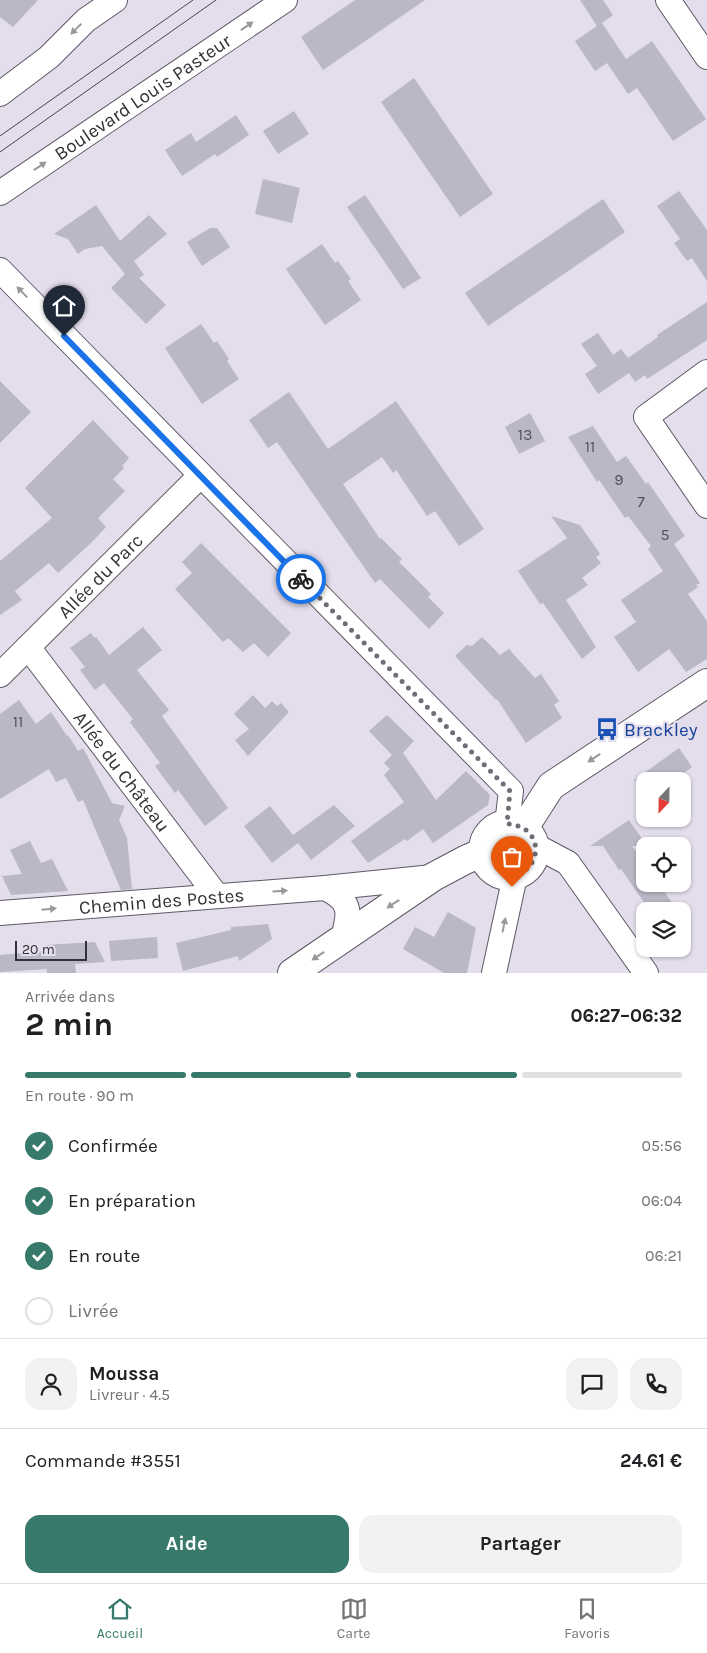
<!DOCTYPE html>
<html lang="fr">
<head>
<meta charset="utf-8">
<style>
  body { margin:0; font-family:Karla,sans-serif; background:#f2f2f2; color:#202124; height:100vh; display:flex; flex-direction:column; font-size:19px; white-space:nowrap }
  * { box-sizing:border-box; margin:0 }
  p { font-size:16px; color:#757577 }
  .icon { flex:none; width:28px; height:28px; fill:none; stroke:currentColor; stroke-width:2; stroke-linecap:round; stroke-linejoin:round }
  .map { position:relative; height:973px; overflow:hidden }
  .side { display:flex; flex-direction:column; background:#fff; flex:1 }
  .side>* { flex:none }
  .needle { width:32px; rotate:202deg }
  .fabs { position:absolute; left:636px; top:772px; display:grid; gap:10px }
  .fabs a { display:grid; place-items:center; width:55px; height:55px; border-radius:10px; background:#fff; box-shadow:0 1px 4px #0004; font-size:25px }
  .scale { position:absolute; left:15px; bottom:12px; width:72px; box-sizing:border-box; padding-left:5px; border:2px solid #333137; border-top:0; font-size:14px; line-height:18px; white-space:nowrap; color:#333137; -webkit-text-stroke:4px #e3ddec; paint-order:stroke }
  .pin { position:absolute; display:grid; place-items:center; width:42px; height:42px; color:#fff; margin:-51px -21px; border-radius:50% 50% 50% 0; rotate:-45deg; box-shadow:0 0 5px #0007 }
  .pin .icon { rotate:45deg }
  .courier { position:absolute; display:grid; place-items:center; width:50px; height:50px; margin:-25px; border:4px solid #1a73e8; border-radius:50%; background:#fff; color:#222; box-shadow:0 1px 6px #0007 }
  .summary em { font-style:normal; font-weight:700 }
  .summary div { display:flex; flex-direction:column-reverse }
  .summary { display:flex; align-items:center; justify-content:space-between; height:85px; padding:0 25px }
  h1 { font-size:32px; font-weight:700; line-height:38px }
  .bar { display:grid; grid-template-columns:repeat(4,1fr); gap:8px 5px; align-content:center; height:60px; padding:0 25px }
  .bar i { height:6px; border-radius:4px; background:#e0e0e0 }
  .bar .current { background:#377a6b }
  .bar p { grid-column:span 4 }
  .line { display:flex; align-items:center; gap:12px; padding:0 25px; border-top:1px solid #e0e0e0 }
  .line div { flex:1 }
  .round { display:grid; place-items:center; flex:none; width:52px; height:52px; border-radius:15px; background:#f2f2f2 }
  ol { padding:0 25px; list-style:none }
  li { display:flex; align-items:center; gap:15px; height:55px }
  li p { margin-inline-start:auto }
  li .icon { padding:5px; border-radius:50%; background:#377a6b; color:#fff; stroke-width:4 }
  li:last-child { color:#757577 }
  li i { width:28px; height:28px; border:2px solid #e0e0e0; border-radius:50% }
  .cta { display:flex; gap:10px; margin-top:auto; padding:10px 25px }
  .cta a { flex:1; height:58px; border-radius:15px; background:#377a6b; color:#fff; font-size:20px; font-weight:700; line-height:58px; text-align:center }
  .cta a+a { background:#f2f2f2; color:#202124 }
  .dock { display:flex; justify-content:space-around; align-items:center; height:70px; border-top:1px solid #e0e0e0; background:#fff; font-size:14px; color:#757577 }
  .dock a { display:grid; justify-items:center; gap:2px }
  .dock .current { color:#377a6b }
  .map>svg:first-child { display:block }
  .building { fill:#bab7c6 }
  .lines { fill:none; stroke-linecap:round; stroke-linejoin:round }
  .street-casing { stroke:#5e5865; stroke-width:26 }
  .secondary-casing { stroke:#5e5865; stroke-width:30 }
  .street { stroke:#fff; stroke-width:24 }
  .secondary { stroke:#fff; stroke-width:28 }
  .tram { stroke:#46434a; stroke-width:1 }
  .oneway { fill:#99989b }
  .done { stroke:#716d76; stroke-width:5; stroke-dasharray:0 9 }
  .route { stroke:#1a73e8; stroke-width:6 }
  .labels { text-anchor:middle; stroke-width:4.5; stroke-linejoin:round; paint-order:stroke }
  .number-label { font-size:16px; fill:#55525b }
  .street-label { font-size:19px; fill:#333137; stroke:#e3ddec }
  .transit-label { font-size:19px; fill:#164399; stroke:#e3ddec; text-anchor:start }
</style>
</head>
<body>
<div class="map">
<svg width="707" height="973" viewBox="0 0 707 973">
  <rect width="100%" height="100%" fill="#e3ddec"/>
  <!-- building -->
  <g class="building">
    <polygon points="0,0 38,0 13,27 0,17"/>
    <polygon points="355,0 425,0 323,70 301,37"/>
    <polygon points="580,0 603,0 613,15 602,23 626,59 652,41 706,119 673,141 637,88 628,94 607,63 595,71 575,41 597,26"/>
    <polygon points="414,78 493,194 460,217 381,102"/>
    <polygon points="294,111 309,134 278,154 263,131"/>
    <polygon points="236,115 249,135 217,157 215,154 182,176 165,150 191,133 196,142"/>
    <polygon points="263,179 300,188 292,223 255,214"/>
    <polygon points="679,191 707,230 707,281 692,258 687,261 674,243 680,239 657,206"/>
    <polygon points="365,195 421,278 403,289 347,207"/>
    <polygon points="603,199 625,232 488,326 465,293"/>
    <polygon points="96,205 120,241 149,215 167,234 134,261 144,275 139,278 166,305 146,324 111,288 125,274 102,246 85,249 78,254 68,239 54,234"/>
    <polygon points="210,228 217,228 230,247 202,266 187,242"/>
    <polygon points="322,244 335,263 338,261 351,279 348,281 361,300 325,325 286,269"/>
    <polygon points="707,302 707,340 647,379 645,375 635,382 629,373 598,394 585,374 597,366 581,344 598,333 613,355 621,349 628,358 658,337 657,335"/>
    <polygon points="201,324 214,343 217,341 229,359 227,361 239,379 202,404 165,348"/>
    <polygon points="0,381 31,412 0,443"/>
    <polygon points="289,392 328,449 396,401 484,529 459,546 435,511 427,516 396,470 393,473 382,457 343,484 380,539 381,538 402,559 399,562 431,594 428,597 444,613 429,629 380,579 375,583 277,442 268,448 249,420"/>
    <polygon points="530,413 545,441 519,454 505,427"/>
    <polygon points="93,420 129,458 122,466 124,468 113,479 125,491 98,518 106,527 92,542 58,573 49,563 15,591 22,600 0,615 0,561 52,518 25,488"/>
    <polygon points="593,426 617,462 626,456 646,484 648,482 685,536 674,544 700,583 696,585 698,587 688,594 707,621 707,659 686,672 669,649 638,672 614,637 636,622 621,600 663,571 648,549 651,546 628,516 625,518 599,480 597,482 568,437"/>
    <polygon points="551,516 580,525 600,554 596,557 601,563 582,578 588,585 566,600 596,647 582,659 543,603 540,604 518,571 567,538"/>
    <polygon points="201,543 291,633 268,657 254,643 243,652 228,638 223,642 175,589 192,573 182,562"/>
    <polygon points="143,627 162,650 137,670 169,710 162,716 228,808 205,826 178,790 175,793 155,766 160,763 130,722 133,719 104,683 95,690 80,670 85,667 70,648 91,633 94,638 96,637 109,655"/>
    <polygon points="482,637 500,655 509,649 535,678 541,674 559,701 554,705 562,718 526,743 497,699 496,700 455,656 467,645 472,646"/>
    <polygon points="253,695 265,708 272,701 277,706 281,703 289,712 248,756 235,740 249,729 234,714"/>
    <polygon points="19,700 36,724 51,712 67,736 68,735 78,751 83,748 112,803 125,806 119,820 127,838 132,889 121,890 83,800 78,802 66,778 56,782 49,769 0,799 0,714"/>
    <polygon points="387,715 414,741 403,753 436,800 466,771 490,795 488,805 433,843 423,829 407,841 405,839 368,863 351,841 404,802 384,775 390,769 384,763 392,755 369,731"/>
    <polygon points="679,748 692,767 673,781 633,781"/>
    <polygon points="334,805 355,826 311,860 298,843 272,863 244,826 270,806 293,835"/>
    <polygon points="629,820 647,846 632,846 645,865 645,884 659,884 678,911 650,911 621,869 619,870 603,846 590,846"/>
    <polygon points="30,841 41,863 52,859 68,891 11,895 2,876 22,874 10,850"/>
    <polygon points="448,912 476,928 467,973 444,973 403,949 415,927 434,937"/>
    <polygon points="268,924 272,939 239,961 238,956 183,971 176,943 231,930 231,927"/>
    <polygon points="157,937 158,958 111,961 109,941"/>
    <polygon points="95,942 105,962 75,964 76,973 47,973 47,969 0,972 0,955 46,951 45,945"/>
  </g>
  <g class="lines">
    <defs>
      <g id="street">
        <polyline points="668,0 707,57"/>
        <polyline points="0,94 49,57 86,20 115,0"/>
        <path id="s1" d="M 0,193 L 285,0"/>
        <polyline points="0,270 511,791 507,824"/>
        <polyline points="707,372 646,417 707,506"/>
        <path id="s2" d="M 28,647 L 217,896"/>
        <path id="s3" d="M 0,675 L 200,476"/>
        <polyline points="536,846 568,863 646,973"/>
        <path d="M 325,888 C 352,901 350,912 343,938"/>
        <path id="s4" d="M 0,913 L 325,888 L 433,877"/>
        <polyline points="494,973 515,876"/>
      </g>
      <g id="secondary">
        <circle cx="509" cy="850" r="26"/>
        <polyline points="524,828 551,786 707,683"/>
        <polyline points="292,973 433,877 465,860 483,852"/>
      </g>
    </defs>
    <!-- street casing -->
    <use href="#street" class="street-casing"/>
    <!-- secondary casing -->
    <use href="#secondary" class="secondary-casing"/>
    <!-- street -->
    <use href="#street" class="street"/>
    <!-- secondary -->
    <use href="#secondary" class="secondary"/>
    <!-- tram -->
    <g class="tram">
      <polyline points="0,136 193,0"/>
      <polyline points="0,152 216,0"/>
    </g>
  </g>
  <!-- one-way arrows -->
  <defs><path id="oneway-solid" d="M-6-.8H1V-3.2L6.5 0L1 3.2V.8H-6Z" transform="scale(1.25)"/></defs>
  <g class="oneway">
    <use href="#oneway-solid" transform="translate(247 26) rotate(-34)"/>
    <use href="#oneway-solid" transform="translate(76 29) rotate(135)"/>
    <use href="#oneway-solid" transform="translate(40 166) rotate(-34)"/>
    <use href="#oneway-solid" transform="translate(22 292) rotate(-134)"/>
    <use href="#oneway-solid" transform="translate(594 758) rotate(147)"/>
    <use href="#oneway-solid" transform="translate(280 891) rotate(-4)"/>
    <use href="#oneway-solid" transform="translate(393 904) rotate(146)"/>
    <use href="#oneway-solid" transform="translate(49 909) rotate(-5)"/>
    <use href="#oneway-solid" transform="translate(504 925) rotate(-78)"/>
    <use href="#oneway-solid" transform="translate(318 956) rotate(146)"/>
  </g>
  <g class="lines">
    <!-- done -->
    <path class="done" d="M 301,579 L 510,791 L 507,824 C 541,825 546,864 515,876 L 512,887"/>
    <!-- route -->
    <polyline class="route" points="64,336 301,579"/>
  </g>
  <!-- icons -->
  <defs>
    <symbol id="bus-bare" viewBox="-9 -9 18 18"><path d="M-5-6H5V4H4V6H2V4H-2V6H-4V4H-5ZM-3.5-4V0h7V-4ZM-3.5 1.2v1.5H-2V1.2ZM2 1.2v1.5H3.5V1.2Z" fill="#1a4fb4" stroke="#e3ddec" stroke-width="2.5" paint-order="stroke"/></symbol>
  </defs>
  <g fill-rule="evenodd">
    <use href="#bus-bare" x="591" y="713" width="32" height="32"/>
  </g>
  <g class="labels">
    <!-- number labels -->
    <g class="number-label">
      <text x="525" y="440">13</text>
      <text x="590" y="452">11</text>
      <text x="619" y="485">9</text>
      <text x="641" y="507">7</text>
      <text x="665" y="540">5</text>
      <text x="18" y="727">11</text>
    </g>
    <!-- street labels -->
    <g class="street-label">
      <text dy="7" stroke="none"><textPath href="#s1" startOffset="172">Boulevard Louis Pasteur</textPath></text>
      <text dy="7" stroke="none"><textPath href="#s3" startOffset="141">Allée du Parc</textPath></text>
      <text dy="7" stroke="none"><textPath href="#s2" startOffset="156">Allée du Château</textPath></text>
      <text dy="7" stroke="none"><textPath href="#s4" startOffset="162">Chemin des Postes</textPath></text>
    </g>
    <!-- transit labels -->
    <g class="transit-label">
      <text x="624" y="736">Brackley</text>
    </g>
  </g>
</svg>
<div class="fabs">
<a><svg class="needle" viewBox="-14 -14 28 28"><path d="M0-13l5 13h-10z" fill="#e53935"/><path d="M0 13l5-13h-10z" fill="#757577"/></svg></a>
<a><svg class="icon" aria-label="locate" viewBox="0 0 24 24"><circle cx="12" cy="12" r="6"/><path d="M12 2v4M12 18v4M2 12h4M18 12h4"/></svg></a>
<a><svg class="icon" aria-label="layers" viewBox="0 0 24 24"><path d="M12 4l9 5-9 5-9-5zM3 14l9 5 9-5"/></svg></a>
</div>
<div class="scale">20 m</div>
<div class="pin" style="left:512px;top:887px;background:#ea580c"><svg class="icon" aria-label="bag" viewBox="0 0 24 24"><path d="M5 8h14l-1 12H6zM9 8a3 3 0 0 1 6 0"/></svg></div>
<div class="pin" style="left:64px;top:336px;background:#1f2937"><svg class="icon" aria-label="home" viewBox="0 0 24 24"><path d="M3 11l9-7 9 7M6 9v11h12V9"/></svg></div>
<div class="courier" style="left:301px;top:579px"><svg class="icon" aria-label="bike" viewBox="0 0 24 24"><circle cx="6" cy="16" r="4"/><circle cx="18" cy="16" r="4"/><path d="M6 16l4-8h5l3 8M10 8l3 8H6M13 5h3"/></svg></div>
</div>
<section class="side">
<div class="summary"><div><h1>2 min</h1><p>Arrivée dans</p></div><em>06:27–06:32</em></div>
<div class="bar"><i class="current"></i><i class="current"></i><i class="current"></i><i></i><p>En route · 90 m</p></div>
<ol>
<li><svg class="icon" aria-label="check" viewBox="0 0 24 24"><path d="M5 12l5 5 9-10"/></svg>Confirmée<p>05:56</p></li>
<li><svg class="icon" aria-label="check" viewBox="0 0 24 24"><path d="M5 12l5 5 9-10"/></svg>En préparation<p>06:04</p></li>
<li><svg class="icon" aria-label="check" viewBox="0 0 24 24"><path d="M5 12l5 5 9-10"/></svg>En route<p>06:21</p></li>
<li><i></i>Livrée</li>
</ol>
<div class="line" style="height:90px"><a class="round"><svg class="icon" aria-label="person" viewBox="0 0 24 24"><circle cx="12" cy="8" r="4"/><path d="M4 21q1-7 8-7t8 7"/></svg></a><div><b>Moussa</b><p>Livreur · 4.5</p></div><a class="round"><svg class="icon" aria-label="chat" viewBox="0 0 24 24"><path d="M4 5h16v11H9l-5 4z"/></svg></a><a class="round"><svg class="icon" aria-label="phone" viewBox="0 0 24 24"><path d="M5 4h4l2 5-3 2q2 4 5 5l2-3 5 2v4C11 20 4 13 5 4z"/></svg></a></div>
<div class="line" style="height:65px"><div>Commande #3551</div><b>24.61 €</b></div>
<div class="cta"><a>Aide</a><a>Partager</a></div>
</section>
<nav class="dock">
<a class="current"><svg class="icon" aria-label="home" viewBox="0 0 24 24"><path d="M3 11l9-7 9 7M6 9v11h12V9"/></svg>Accueil</a>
<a><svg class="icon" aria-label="map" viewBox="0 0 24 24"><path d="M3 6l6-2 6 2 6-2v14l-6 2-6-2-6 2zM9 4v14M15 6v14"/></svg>Carte</a>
<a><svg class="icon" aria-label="saved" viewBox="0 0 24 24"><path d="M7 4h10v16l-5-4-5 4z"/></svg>Favoris</a>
</nav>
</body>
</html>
